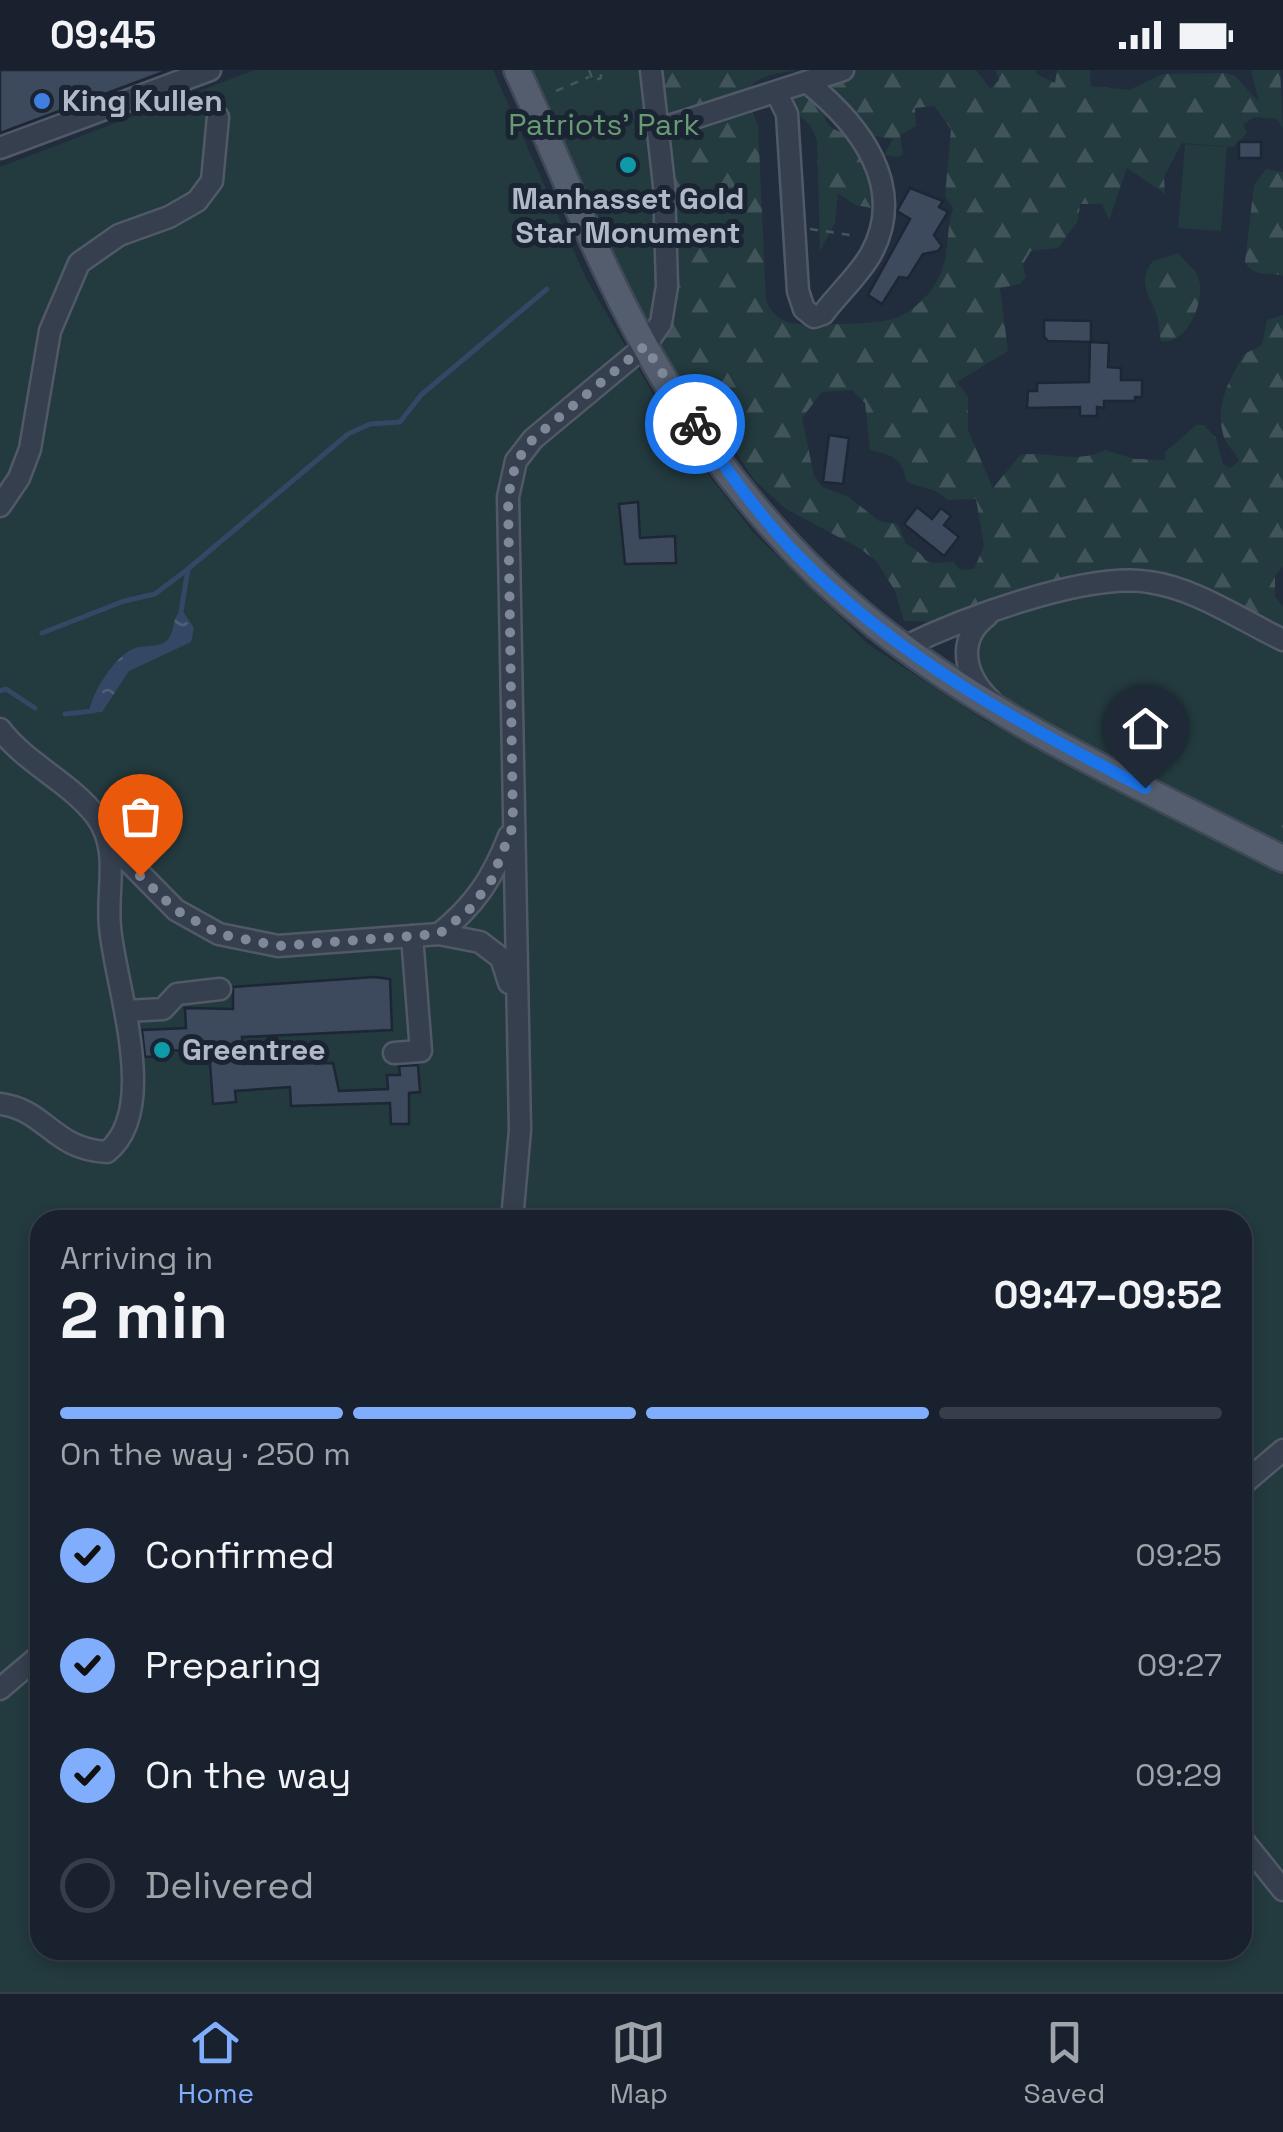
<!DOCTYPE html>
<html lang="en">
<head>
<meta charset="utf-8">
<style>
  body { margin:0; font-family:"Space Grotesk",sans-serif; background:#262e3a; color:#f1f3f6; height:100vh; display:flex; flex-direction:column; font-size:38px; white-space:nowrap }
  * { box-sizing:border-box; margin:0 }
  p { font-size:32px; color:#9fa3aa }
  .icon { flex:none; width:55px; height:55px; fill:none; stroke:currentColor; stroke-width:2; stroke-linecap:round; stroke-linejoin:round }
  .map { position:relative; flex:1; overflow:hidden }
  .panel { position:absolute; left:30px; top:1140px; width:1222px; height:750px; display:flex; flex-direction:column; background:#19212e; border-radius:30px; box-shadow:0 5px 15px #0003,0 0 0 2px #373e4a }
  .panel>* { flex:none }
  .pin { position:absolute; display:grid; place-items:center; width:85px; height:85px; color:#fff; margin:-102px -42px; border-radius:50% 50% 50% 0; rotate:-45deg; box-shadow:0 0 10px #0007 }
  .pin .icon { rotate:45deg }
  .courier { position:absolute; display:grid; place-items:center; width:100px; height:100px; margin:-50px; border:8px solid #1a73e8; border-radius:50%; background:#fff; color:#222; box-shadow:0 2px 12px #0007 }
  .headline em { font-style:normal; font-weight:700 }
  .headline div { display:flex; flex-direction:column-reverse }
  .headline { display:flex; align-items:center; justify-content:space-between; height:170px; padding:0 30px }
  h1 { font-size:65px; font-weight:700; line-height:75px }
  .bar { display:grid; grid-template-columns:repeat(4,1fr); gap:15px 10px; align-content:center; height:120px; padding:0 30px }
  .bar i { height:12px; border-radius:8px; background:#373e4a }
  .bar .on { background:#81adfd }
  .bar p { grid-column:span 4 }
  ol { padding:0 30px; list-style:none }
  li { display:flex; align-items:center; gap:30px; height:110px }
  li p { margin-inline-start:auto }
  li .icon { padding:10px; border-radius:50%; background:#81adfd; color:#111; stroke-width:4 }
  li:last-child { color:#9fa3aa }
  li i { width:55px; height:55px; border:5px solid #373e4a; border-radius:50% }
  .status { display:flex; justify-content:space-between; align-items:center; height:70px; padding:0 50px; background:#19212e; direction:ltr }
  .status svg { height:28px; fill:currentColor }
  .tabs { display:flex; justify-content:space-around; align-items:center; height:140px; border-top:2px solid #373e4a; background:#19212e; font-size:28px; color:#9fa3aa }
  .tabs a { display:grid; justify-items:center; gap:5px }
  .tabs .on { color:#81adfd }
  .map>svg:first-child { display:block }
  .forest { fill:url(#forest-firs); fill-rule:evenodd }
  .park { fill:#233a3e; fill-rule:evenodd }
  .water { fill:url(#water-ripples) }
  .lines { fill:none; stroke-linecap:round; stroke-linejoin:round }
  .stream { stroke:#344765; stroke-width:5 }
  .building { fill:#3d4a5d; stroke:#1d2634; stroke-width:2.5 }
  .minor-casing { stroke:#515968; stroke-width:25 }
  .major-casing { stroke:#3f4856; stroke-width:30 }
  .path { stroke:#41575b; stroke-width:2.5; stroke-dasharray:8 8; stroke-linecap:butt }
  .minor { stroke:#353f4d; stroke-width:20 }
  .major { stroke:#535d6d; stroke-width:25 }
  .done { stroke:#7f8898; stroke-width:10; stroke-dasharray:0 18 }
  .route { stroke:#1a73e8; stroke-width:12 }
  .shop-dot { fill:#3f7fe0; stroke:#1b2432; stroke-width:4 }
  .culture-dot { fill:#0f9aa8; stroke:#1b2432; stroke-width:4 }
  .labels { text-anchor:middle; stroke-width:10; stroke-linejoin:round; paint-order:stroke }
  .poi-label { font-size:30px; font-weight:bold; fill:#b1b9c9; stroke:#1b2432; text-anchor:start }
  .park-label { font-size:30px; fill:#679b74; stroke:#1b2432 }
</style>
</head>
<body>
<div class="status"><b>09:45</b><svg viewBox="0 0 49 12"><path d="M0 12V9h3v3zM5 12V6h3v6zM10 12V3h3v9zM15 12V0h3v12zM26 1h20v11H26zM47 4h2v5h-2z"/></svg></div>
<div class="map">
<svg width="1283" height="1922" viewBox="0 0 1283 1922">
  <defs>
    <pattern id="forest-firs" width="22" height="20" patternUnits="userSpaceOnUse" patternTransform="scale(2.5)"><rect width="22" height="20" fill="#233a3e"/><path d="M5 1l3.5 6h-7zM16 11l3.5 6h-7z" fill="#415459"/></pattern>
    <pattern id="water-ripples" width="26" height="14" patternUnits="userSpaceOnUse" patternTransform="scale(2.5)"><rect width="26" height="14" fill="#344765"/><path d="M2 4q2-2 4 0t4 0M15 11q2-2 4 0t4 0" fill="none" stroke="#4f5f7a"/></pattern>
  </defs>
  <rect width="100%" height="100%" fill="#212c3d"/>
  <!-- forest -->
  <g class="forest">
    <path d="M 651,0 L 803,0 C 783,2 751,4 746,26 L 758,55 L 766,230 C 771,241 776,247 787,252 C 801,257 881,254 896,248 C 908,244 924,230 932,219 C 952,190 944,168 953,138 L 945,126 L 951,59 L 934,36 L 915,38 L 916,56 L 900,65 L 903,84 L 899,87 L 884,85 L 893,69 L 874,66 L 859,45 L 825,47 C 829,63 845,60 855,70 C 872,87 873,117 877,139 L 855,135 L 838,123 L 835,153 L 820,181 L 817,71 L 810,55 L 789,36 L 790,25 L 821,15 L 831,0 L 976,0 L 990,18 L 999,10 L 995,0 L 1037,0 L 1036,4 L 1055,13 L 1057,0 L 1090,0 L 1091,16 L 1129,20 L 1163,4 L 1225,3 L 1235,6 L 1259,32 L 1251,0 L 1280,0 L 1283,58 L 1277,49 L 1255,47 L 1243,54 L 1247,63 L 1233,77 L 1182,73 L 1164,107 L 1165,124 L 1127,98 L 1109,150 L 1102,134 L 1080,134 L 1078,151 L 1058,178 L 1031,181 L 1023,194 L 1026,207 L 1020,214 L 1000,218 L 1008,281 L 957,312 L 968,327 L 968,360 L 993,418 L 1020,385 C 1051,380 1075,395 1105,380 L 1135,389 L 1165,390 L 1165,382 L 1196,355 L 1204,355 L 1216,368 L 1223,394 L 1230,398 L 1239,391 C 1235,381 1225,375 1223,364 C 1215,332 1230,310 1244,284 L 1262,275 L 1267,250 L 1283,245 L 1283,497 L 1275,505 L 1275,526 L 1283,537 L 1283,612 L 1042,594 L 936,552 L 904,551 L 895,521 L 877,492 L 861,479 L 786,439 L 754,410 L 734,378 L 671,320 L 645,276 ZM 852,320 L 865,333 L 870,380 C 892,386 902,386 906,411 C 922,420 935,416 947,430 L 976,429 L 984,476 L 974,499 L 960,500 L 954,492 C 911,495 936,489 906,474 L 898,454 L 879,451 L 849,427 L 822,417 L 814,406 L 802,348 L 822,322 Z"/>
    <path d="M 1266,99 L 1283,102 L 1283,206 C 1267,201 1255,209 1245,192 L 1254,115 Z"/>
    <path d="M 1179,183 C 1185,194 1196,197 1199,210 C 1205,232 1187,276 1161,271 C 1159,263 1159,254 1157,246 C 1150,225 1136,212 1153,191 Z"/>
  </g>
  <!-- park -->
  <g class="park">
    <path d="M 254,0 L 493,0 L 586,208 L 675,362 L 754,463 L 868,574 L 987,652 L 1283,802 L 1283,1922 L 0,1922 L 0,97 ZM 40,1150 L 1242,1150 L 1242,1880 L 40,1880 Z"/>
    <polygon points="517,0 651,0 667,204 645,276"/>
    <polygon points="1185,74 1227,77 1221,161 1178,158"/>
    <polygon points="1135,510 1283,570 1283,789 976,613 973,559 982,549"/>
  </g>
  <!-- water -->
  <path class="water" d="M 182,540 L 194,558 L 191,572 L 129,601 L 102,642 L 89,643 C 91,624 114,587 133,579 C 144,574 162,579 169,568 C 176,557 171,549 182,540 Z"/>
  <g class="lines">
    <!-- stream -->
    <g class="stream">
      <polyline points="181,542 188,499 348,364 370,354 400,352 421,325 547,219"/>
      <polyline points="42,563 124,531 155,524 188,499"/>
      <polyline points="0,621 6,619 35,638"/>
      <polyline points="65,644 93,641"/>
    </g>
  </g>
  <!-- building -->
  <g class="building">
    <polygon points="0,0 165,0 166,1 0,63"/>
    <rect x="1239" y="72" width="22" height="16"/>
    <polygon points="910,118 943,131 939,137 948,142 934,165 942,176 938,181 923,184 908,208 899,207 882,234 868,225 910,149 897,141"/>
    <polygon points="1044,250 1091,251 1091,272 1048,271 1044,267"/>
    <polygon points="1090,272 1109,273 1108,297 1121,298 1121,310 1142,310 1142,327 1135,327 1135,331 1104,331 1104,338 1097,337 1097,346 1080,346 1080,337 1027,338 1028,321 1037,321 1037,313 1089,312"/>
    <polygon points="829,365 849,368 843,414 823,412"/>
    <polygon points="638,432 640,468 675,466 676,493 625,494 619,434"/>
    <polygon points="917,437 932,449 941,438 951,446 944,455 959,467 944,486 904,454"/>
    <polygon points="374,907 390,909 392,960 242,967 243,994 333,993 339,1021 388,1019 387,1005 400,1005 399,996 418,995 420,1022 409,1023 409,1054 391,1054 390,1033 291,1036 290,1017 235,1021 236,1032 213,1034 209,979 161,981 161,986 145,987 142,960 186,958 185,938 233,939 233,917"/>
  </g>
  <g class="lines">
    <defs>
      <g id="minor">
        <path d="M 777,24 L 787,44 L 798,221 L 804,239 L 814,247 L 823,244 C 837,225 859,205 871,184 C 908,116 859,54 808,13"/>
        <polyline points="660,59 843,0"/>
        <polyline points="0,78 210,0"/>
        <polyline points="0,436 19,408 30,379 50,261 79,193 119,165 169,147 197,131 212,111 218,47"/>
        <path d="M 987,546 C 955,570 965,607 991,631"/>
        <path d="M 904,577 C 961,549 1086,502 1149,512 C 1195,518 1241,550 1283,570"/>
        <path d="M 0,659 C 25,693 70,712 96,746 C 121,780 106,819 110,857 C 115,916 161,1039 107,1082 C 52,1079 47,1040 0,1034"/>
        <polyline points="108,771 176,840 219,864 278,876 439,864 480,872 501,888 509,913"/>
        <path d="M 439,864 C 475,835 492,809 509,766"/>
        <polyline points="126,941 163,939 177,924 220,919"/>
        <polyline points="394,983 421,981 412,866"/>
        <polyline points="512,1150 520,1060 508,427 516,391 533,369 645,276 661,253 667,216 664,115 651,0"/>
        <polyline points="1242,1415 1283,1380"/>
        <polyline points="0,1619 40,1585"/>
        <polyline points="1242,1769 1283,1820"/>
      </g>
      <path id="major" d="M 517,0 C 559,91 596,188 645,276 C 703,381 781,480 875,555 C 997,653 1145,718 1283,789"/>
    </defs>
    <!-- minor casing -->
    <use href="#minor" class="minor-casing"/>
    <!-- major casing -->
    <use href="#major" class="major-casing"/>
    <!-- path -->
    <g class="path">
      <polyline points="589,0 593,11 601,8 601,0"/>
      <polyline points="556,21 589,7"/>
      <polyline points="810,159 857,166"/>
      <polyline points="1282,757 1283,756"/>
    </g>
    <!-- minor -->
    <use href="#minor" class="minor"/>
    <!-- major -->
    <use href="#major" class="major"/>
  </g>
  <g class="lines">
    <!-- done -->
    <polyline class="done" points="140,806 176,840 219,864 278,876 439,864 469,840 491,811 513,756 508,427 516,392 533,369 645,276 695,354"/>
    <!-- route -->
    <path class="route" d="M 695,354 C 727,400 759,446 798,486 C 896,587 1022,655 1145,718"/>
  </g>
  <!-- markers -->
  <circle class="shop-dot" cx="42" cy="31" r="10"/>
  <g class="culture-dot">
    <circle cx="628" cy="95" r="10"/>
    <circle cx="162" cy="980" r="10"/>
  </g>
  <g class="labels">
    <!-- poi labels -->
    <g class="poi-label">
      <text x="62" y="41">King Kullen</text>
      <text x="628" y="139" text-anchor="middle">Manhasset Gold<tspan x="628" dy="34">Star Monument</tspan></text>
      <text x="182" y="990">Greentree</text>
    </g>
    <!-- park labels -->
    <g class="park-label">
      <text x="604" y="65">Patriots' Park</text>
    </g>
  </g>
</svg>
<div class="pin" style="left:140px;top:806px;background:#ea580c"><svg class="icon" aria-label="bag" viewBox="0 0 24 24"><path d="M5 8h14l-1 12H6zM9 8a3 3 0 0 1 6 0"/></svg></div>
<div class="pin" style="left:1145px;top:718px;background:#1f2937"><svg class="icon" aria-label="home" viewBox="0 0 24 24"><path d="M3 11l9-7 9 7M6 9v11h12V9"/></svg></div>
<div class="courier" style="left:695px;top:354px"><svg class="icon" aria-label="bike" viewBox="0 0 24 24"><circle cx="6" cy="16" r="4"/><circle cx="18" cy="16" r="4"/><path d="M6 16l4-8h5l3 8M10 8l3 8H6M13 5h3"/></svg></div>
<section class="panel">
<div class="headline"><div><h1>2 min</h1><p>Arriving in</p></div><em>09:47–09:52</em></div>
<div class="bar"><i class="on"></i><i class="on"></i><i class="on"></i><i></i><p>On the way · 250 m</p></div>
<ol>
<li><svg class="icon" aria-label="check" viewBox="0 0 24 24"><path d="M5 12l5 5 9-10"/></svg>Confirmed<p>09:25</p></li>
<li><svg class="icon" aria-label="check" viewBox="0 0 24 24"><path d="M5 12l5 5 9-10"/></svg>Preparing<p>09:27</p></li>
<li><svg class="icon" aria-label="check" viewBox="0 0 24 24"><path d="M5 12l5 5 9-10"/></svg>On the way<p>09:29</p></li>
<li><i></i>Delivered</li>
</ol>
</section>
</div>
<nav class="tabs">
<a class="on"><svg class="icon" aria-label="home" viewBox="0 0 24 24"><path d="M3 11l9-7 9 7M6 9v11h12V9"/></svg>Home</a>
<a><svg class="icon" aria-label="map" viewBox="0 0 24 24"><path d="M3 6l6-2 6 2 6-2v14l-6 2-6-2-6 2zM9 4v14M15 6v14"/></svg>Map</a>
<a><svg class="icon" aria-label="saved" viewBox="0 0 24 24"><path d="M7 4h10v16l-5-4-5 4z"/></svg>Saved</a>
</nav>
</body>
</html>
